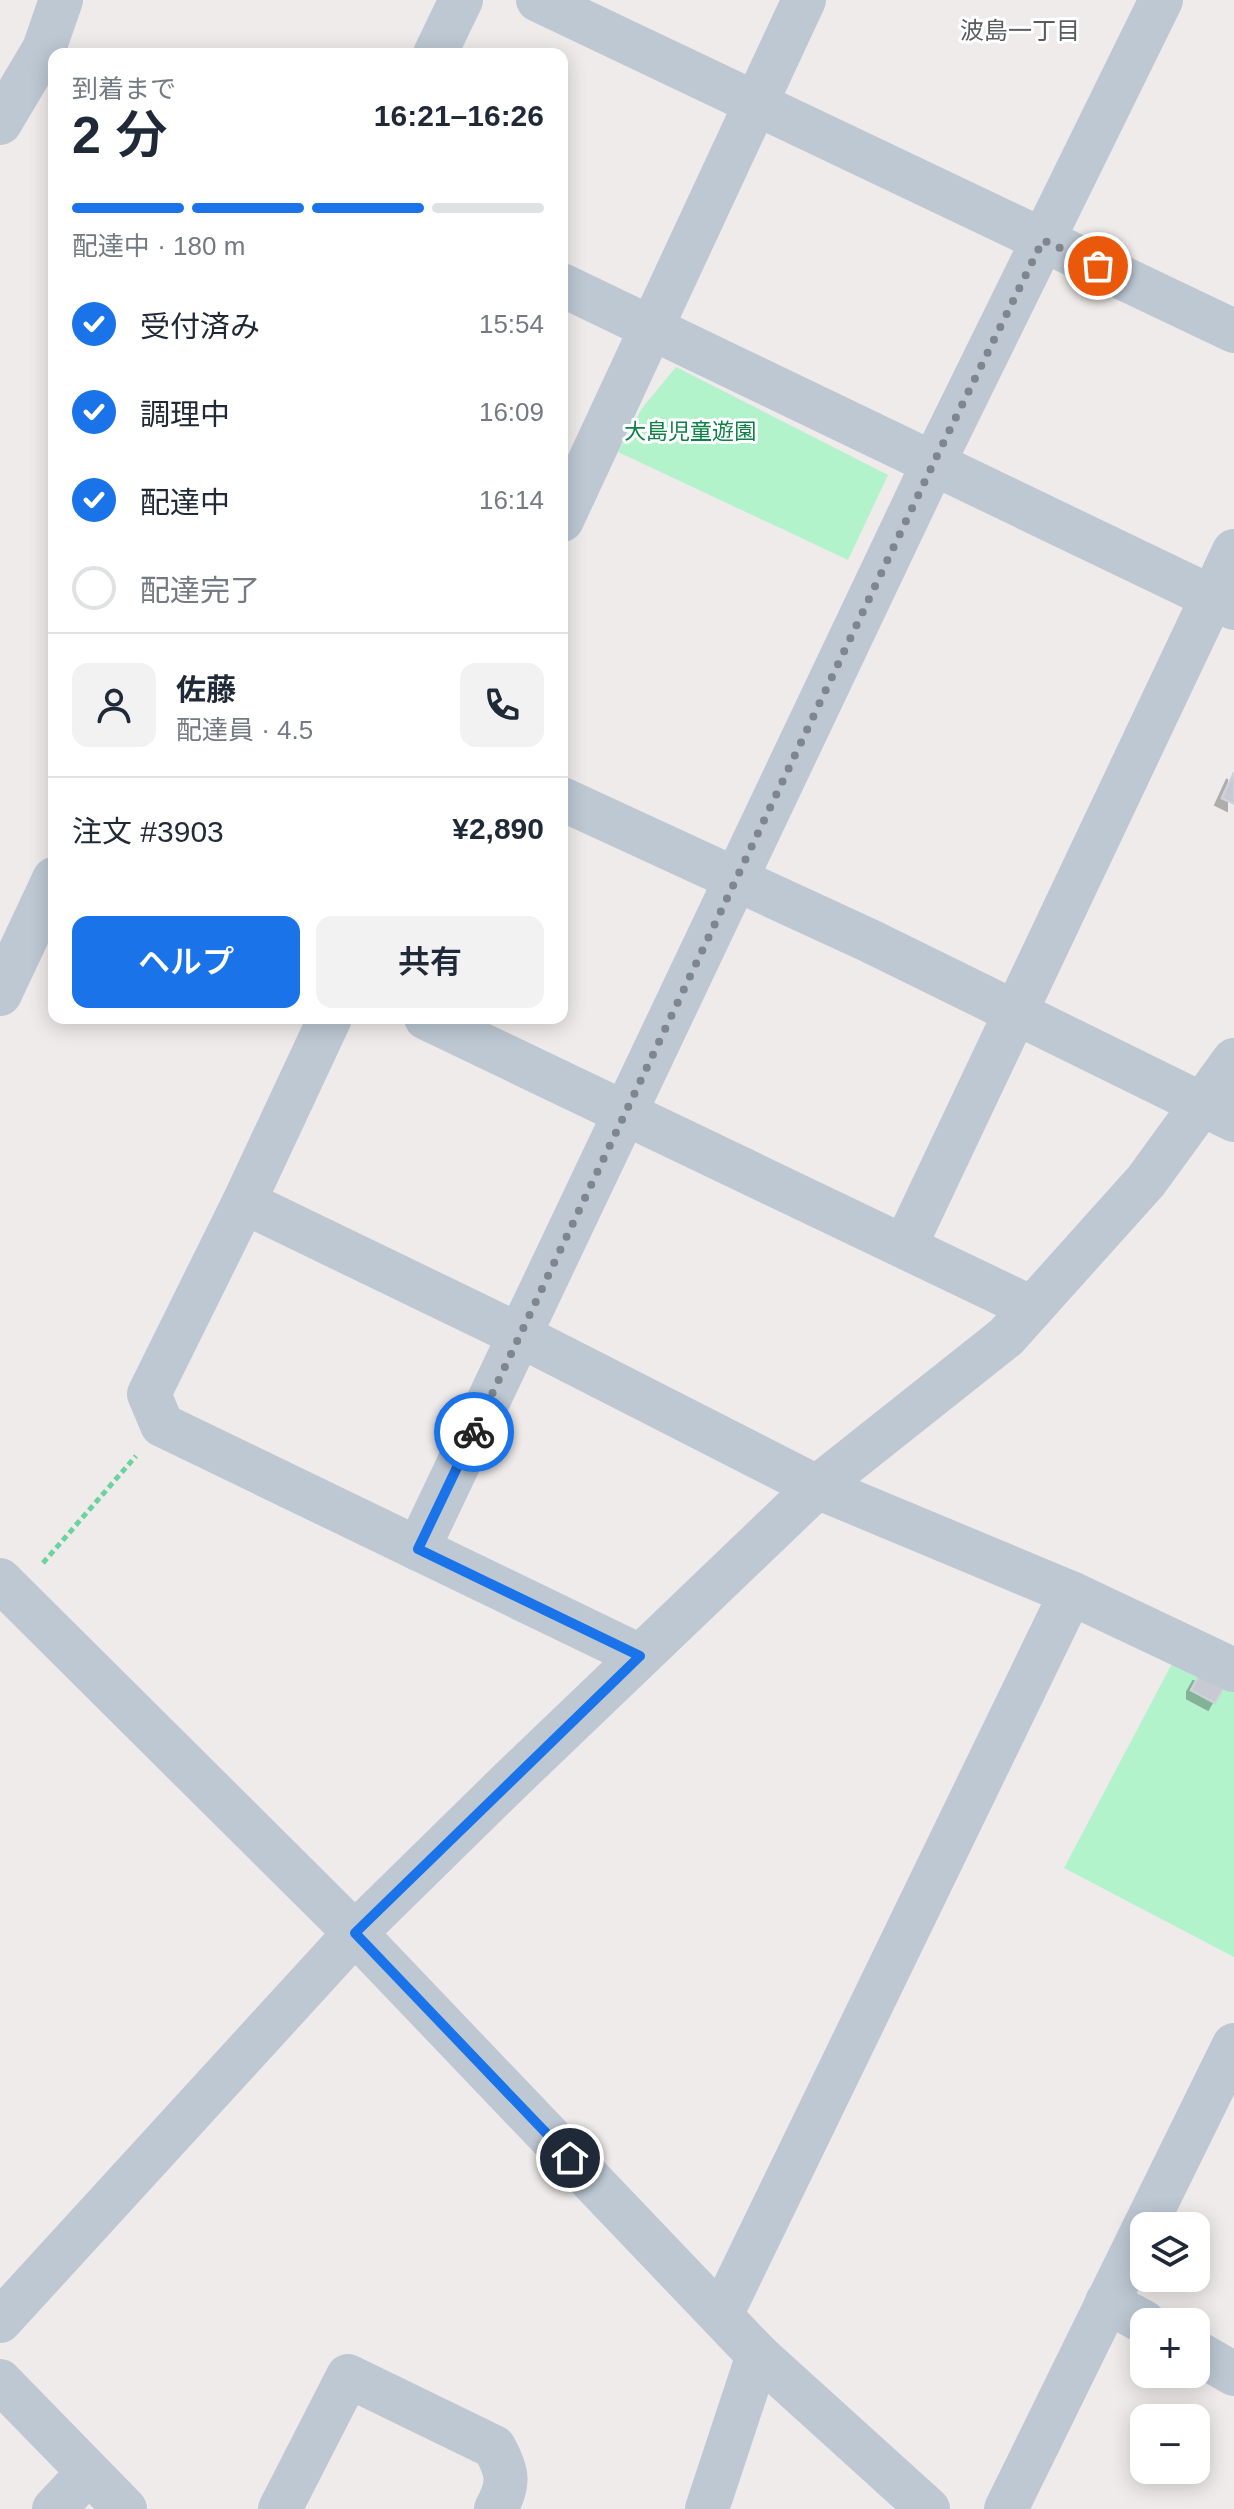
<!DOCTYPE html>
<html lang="ja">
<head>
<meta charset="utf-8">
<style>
  body { margin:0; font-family:Helvetica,"Noto Sans JP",sans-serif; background:#f2f2f3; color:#1f2937; height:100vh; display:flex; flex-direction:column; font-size:30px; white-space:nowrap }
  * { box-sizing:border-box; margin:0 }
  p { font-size:26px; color:#747a83 }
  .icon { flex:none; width:44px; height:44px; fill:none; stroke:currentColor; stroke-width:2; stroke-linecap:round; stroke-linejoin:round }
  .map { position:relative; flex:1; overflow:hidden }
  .sheet { position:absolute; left:48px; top:48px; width:520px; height:976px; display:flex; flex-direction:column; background:#fff; border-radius:16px; box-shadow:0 4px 20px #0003 }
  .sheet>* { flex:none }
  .buttons { position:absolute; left:1130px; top:2212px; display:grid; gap:16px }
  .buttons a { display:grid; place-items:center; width:80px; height:80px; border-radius:16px; background:#fff; box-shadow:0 4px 20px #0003; font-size:40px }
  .pin { position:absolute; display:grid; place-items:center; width:68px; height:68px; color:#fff; margin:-34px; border:4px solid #fff; border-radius:50%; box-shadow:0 2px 8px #0007 }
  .courier { position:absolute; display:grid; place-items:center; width:80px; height:80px; margin:-40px; border:6px solid #1a73e8; border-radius:50%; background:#fff; color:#222; box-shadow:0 2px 10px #0007 }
  .overview em { font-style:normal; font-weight:600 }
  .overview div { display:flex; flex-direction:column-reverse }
  .overview { display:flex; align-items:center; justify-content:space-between; height:136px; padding:0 24px }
  h1 { font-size:52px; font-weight:600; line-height:60px }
  .bar { display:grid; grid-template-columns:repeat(4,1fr); gap:12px 8px; align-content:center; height:96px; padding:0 24px }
  .bar i { height:10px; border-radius:6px; background:#e0e1e3 }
  .bar .active { background:#1a73e8 }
  .bar p { grid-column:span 4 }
  .line { display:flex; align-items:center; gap:20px; padding:0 24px; border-top:2px solid #e0e1e3 }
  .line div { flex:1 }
  .round { display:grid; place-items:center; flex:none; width:84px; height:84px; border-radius:16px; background:#f2f2f3 }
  ol { padding:0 24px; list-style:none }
  li { display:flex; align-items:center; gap:24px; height:88px }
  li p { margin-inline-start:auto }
  li .icon { padding:8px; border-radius:50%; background:#1a73e8; color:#fff; stroke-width:4 }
  li:last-child { color:#747a83 }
  li i { width:44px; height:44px; border:4px solid #e0e1e3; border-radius:50% }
  .action { display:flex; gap:16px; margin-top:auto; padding:16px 24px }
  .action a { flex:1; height:92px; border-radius:16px; background:#1a73e8; color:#fff; font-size:32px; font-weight:600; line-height:92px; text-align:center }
  .action a+a { background:#f2f2f3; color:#1f2937 }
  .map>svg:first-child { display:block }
  .green { fill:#b3f3cc }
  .building { fill:#c7cad2; stroke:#cfd2d8; stroke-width:2; filter:url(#shadow) }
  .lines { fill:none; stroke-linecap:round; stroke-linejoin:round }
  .path { stroke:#69d49e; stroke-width:5; stroke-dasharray:6 4; stroke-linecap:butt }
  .minor { stroke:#bdc8d3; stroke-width:44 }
  .done { stroke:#7f868d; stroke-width:8; stroke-dasharray:0 14.4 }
  .route { stroke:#1a73e8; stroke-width:10 }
  .labels { text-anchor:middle; stroke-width:6; stroke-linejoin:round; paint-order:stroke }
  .park-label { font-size:22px; fill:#0d8247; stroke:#fff }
  .neighbourhood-label { font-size:24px; fill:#585c61; stroke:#fff }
</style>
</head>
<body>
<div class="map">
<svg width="1234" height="2509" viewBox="0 0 1234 2509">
  <defs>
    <filter id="shadow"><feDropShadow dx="-7" dy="7" stdDeviation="0" flood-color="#0004"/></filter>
  </defs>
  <rect width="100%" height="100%" fill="#efebeb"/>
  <!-- green -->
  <g class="green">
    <polygon points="676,367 888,475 848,560 618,452 642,408"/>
    <polygon points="1176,1656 1234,1687 1234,1957 1064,1868"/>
  </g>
  <!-- building -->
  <g class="building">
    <polygon points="1234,772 1234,804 1222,798"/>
    <polygon points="1200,1674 1224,1687 1215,1703 1191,1690"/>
  </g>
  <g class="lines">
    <!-- path -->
    <polyline class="path" points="43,1563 136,1456"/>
    <!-- minor -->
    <g class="minor">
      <polyline points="538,0 1234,331"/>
      <polyline points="435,54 461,0"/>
      <polyline points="0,123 44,49 61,0"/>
      <polyline points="562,285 1234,608"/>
      <polyline points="562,520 804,0"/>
      <polyline points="562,799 870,941 1234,1120"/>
      <polyline points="0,994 54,879"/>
      <polyline points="330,1018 244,1202 519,1335 817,1487 1071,1593 1234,1670"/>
      <polyline points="426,1018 1032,1308"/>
      <polyline points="244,1202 149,1394 162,1425 640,1656"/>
      <polyline points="905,1246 1234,551"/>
      <polyline points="418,1549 933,464 1161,0"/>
      <polyline points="0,1580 355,1933 758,2355 928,2509"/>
      <polyline points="1145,2226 1234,2045"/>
      <polyline points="1107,2302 1144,2322"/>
      <polyline points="721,2315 1071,1593"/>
      <polyline points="0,2321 355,1933 509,1782 817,1487 1006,1337 1146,1181 1234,1060"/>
      <polyline points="1196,2352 1234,2374"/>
      <polyline points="0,2381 125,2509"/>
      <polyline points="54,2509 88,2473"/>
      <path d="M 280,2509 L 348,2376 L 494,2447 C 508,2472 510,2483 496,2509"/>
      <polyline points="707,2509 758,2355"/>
      <polyline points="1006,2509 1144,2228"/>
    </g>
  </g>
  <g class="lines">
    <!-- done -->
    <polyline class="done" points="474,1432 933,464 1043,240 1098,266"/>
    <!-- route -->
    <polyline class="route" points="474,1432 418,1549 640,1656 355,1933 570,2158"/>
  </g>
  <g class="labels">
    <!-- park labels -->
    <g class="park-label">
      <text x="690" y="439">大島児童遊園</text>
    </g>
    <!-- neighbourhood labels -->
    <g class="neighbourhood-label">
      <text x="1020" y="39">波島一丁目</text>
    </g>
  </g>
</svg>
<div class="buttons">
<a><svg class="icon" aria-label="layers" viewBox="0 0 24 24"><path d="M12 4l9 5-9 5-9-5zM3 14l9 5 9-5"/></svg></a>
<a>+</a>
<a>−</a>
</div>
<div class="pin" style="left:1098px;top:266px;background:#ea580c"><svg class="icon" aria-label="bag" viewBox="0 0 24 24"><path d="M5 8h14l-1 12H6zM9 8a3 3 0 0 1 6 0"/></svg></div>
<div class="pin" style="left:570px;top:2158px;background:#1f2937"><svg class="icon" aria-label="home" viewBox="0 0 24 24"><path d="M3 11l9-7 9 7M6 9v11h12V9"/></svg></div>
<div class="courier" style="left:474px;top:1432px"><svg class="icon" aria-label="bike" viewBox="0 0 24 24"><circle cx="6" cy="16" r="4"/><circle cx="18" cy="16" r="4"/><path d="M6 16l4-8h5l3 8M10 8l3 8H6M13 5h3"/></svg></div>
<section class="sheet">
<div class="overview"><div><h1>2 分</h1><p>到着まで</p></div><em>16:21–16:26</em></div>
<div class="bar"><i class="active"></i><i class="active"></i><i class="active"></i><i></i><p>配達中 · 180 m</p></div>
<ol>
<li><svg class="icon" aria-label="check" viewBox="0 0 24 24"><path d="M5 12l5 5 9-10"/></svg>受付済み<p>15:54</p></li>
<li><svg class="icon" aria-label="check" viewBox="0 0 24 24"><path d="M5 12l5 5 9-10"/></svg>調理中<p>16:09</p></li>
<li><svg class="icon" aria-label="check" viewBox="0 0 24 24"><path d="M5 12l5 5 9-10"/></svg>配達中<p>16:14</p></li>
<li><i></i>配達完了</li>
</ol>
<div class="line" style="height:144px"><a class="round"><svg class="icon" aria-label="person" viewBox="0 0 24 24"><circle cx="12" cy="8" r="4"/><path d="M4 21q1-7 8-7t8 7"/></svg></a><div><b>佐藤</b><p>配達員 · 4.5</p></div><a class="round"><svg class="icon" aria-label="phone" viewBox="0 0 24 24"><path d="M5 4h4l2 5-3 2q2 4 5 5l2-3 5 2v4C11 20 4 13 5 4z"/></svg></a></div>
<div class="line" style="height:104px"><div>注文 #3903</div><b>¥2,890</b></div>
<div class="action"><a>ヘルプ</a><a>共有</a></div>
</section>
</div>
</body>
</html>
